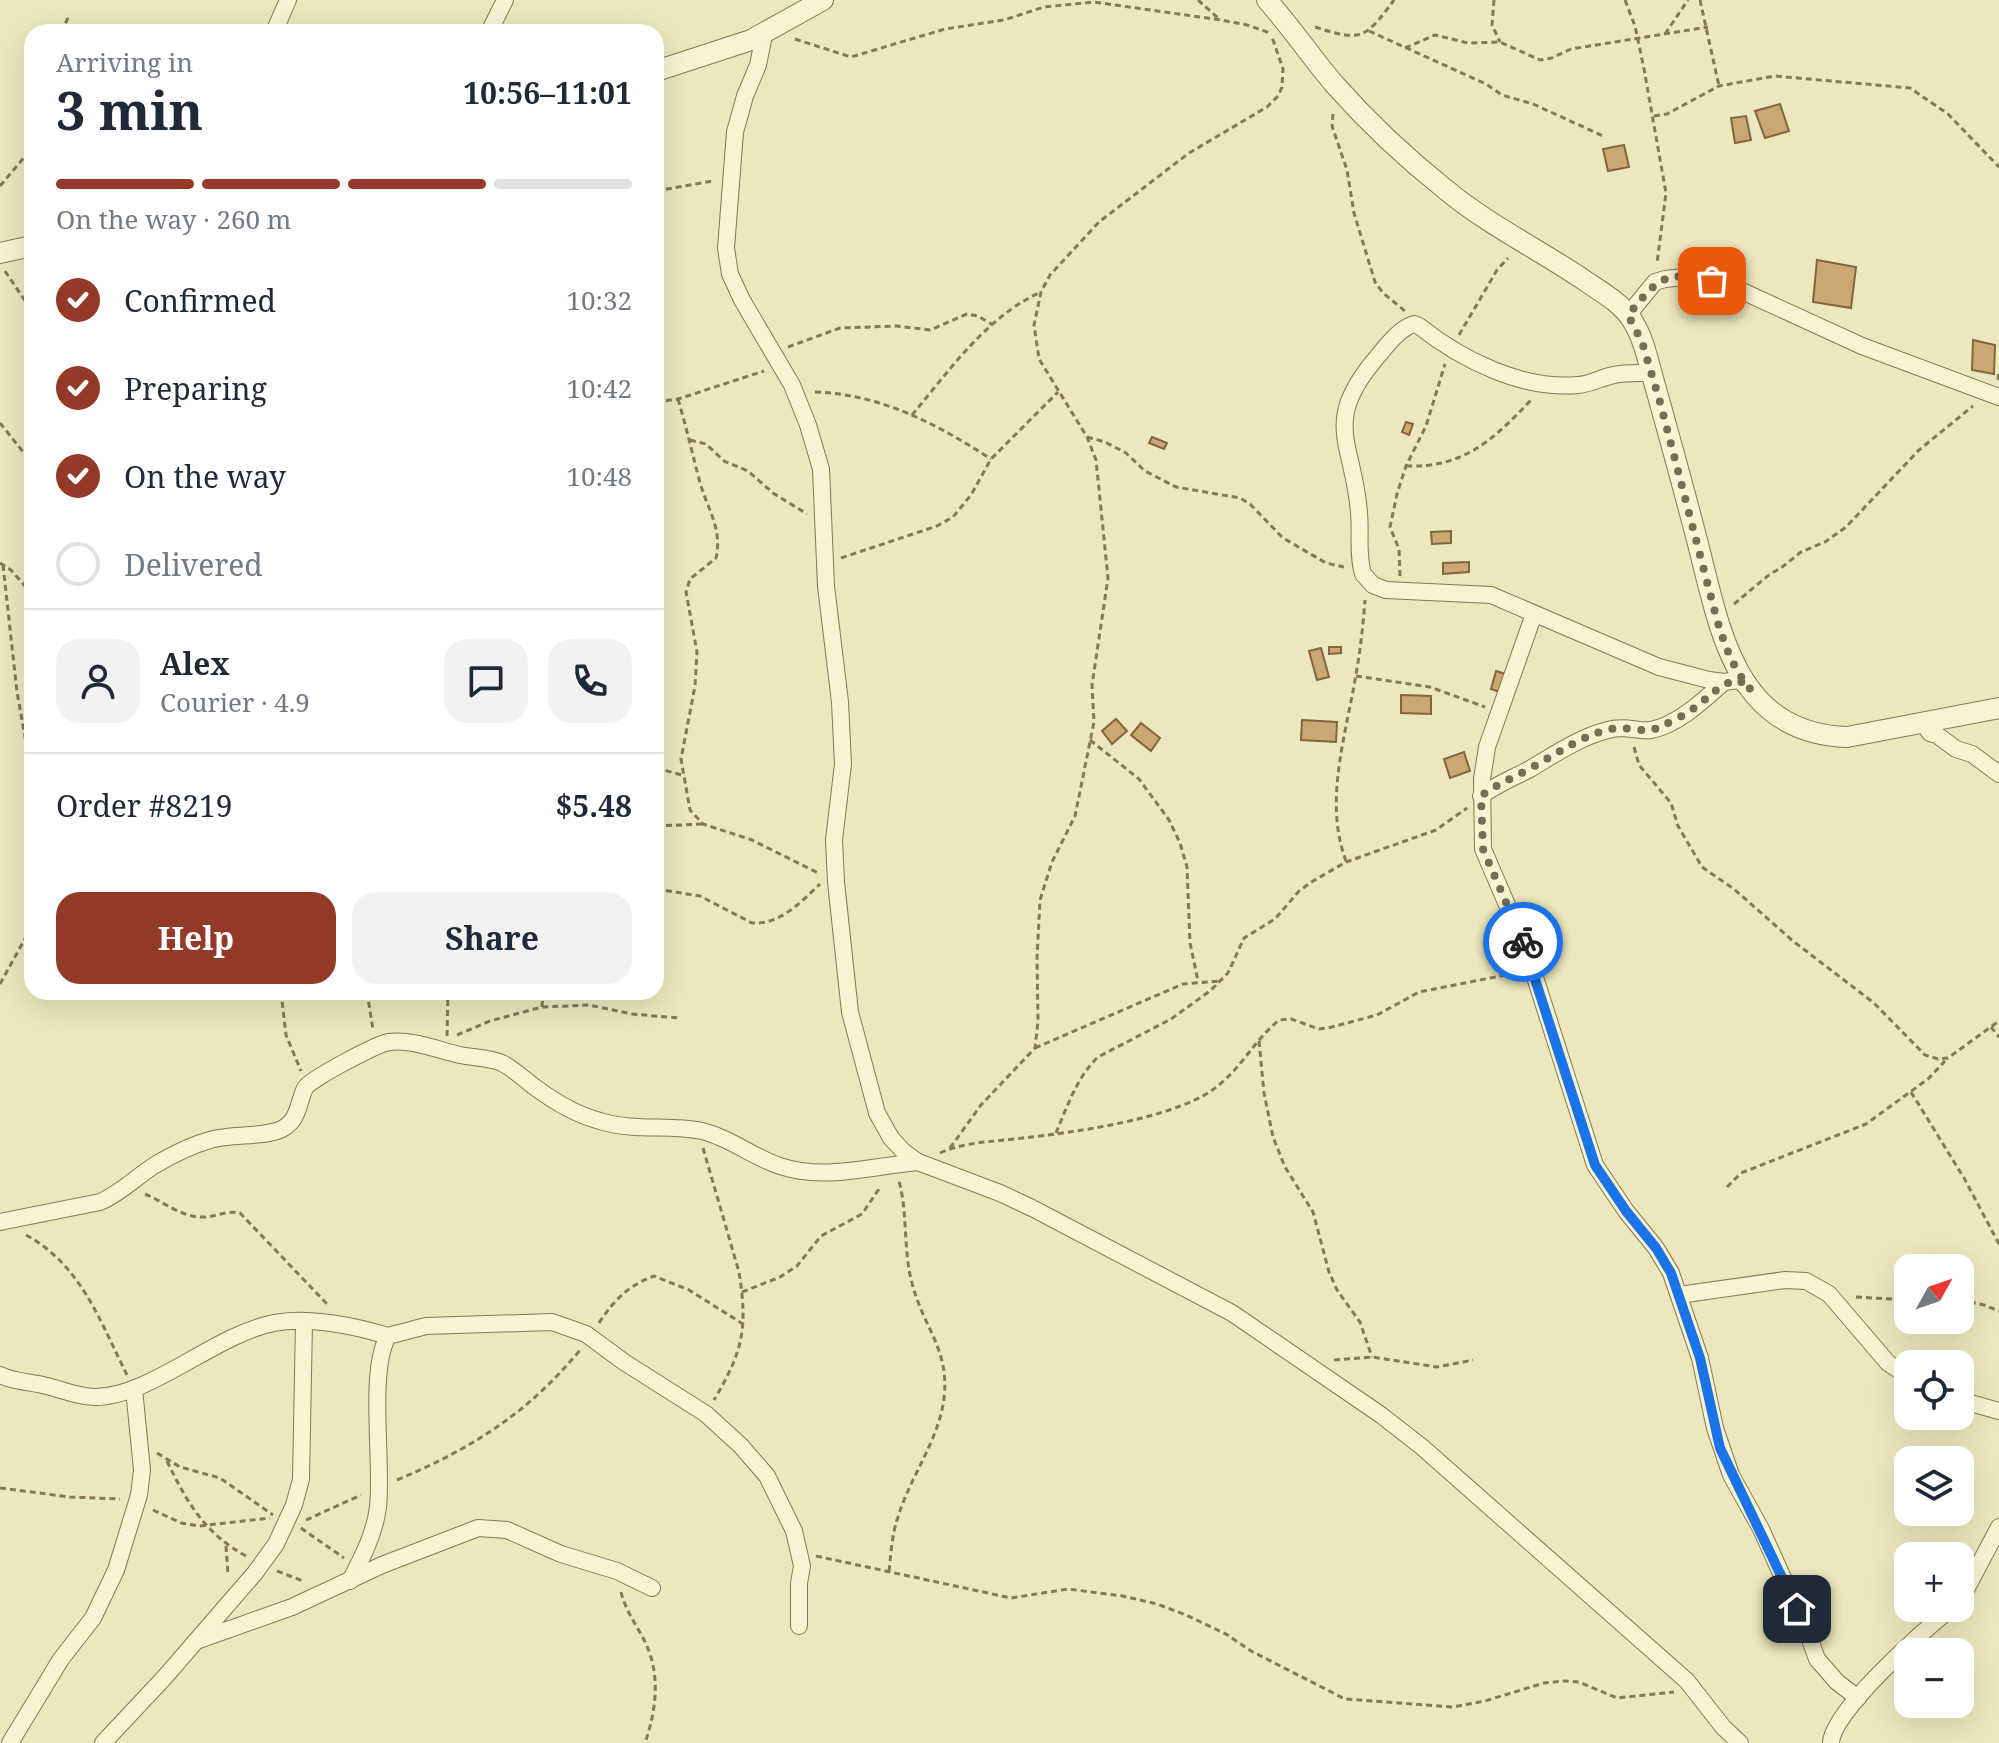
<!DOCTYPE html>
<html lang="en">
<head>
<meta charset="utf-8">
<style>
  body { margin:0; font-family:"Noto Serif",serif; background:#f2f2f3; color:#1f2937; height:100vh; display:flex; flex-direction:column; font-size:30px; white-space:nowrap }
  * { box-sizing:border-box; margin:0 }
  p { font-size:26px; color:#747a83 }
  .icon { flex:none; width:44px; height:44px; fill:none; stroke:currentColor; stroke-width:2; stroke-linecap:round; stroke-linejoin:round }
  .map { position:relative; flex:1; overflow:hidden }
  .side { position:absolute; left:24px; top:24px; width:640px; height:976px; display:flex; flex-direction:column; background:#fff; border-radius:24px; box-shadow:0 8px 32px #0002 }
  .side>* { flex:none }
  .needle { width:52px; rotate:50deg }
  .tools { position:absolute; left:1894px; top:1254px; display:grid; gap:16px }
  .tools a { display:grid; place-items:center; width:80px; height:80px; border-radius:16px; background:#fff; box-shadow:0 8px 32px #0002; font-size:40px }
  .pin { position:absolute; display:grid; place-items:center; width:68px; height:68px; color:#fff; margin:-34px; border-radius:16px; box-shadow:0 4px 12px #0006 }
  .courier { position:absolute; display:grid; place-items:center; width:80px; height:80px; margin:-40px; border:6px solid #1a73e8; border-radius:50%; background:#fff; color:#222; box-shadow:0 2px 10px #0007 }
  .summary em { font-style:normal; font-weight:700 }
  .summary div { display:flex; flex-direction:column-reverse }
  .summary { display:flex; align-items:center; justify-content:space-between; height:136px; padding:0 32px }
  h1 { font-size:52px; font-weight:700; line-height:60px }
  .bar { display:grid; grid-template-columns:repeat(4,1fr); gap:12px 8px; align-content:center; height:96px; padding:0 32px }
  .bar i { height:10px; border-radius:6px; background:#e0e1e3 }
  .bar .current { background:#933927 }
  .bar p { grid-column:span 4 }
  .line { display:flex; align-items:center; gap:20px; padding:0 32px; border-top:2px solid #e0e1e3 }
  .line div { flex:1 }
  .round { display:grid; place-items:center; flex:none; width:84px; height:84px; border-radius:24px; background:#f2f2f3 }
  ol { padding:0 32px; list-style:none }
  li { display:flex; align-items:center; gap:24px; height:88px }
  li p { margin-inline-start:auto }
  li .icon { padding:8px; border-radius:50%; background:#933927; color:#fff; stroke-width:4 }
  li:last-child { color:#747a83 }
  li i { width:44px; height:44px; border:4px solid #e0e1e3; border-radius:50% }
  .action { display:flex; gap:16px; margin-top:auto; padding:16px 32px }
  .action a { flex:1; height:92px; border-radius:24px; background:#933927; color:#fff; font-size:32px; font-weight:700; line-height:92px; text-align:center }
  .action a+a { background:#f2f2f3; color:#1f2937 }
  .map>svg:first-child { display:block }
  .building { fill:#cba773; stroke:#83653d; stroke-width:2 }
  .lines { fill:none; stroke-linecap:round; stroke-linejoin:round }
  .minor-casing { stroke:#857757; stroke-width:18 }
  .tertiary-casing { stroke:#857757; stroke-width:22 }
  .path { stroke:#857757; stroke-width:3; stroke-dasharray:6 4; stroke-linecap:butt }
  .minor { stroke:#f8f3d0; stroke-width:16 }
  .tertiary { stroke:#f8f3d0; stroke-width:20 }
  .done { stroke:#756d54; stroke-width:8; stroke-dasharray:0 14.4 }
  .route { stroke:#1a73e8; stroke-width:10 }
</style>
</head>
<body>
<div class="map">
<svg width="1999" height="1743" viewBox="0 0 1999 1743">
  <rect width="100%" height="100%" fill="#ede7bd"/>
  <!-- building -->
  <g class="building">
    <polygon points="1780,104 1789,131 1765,138 1755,111"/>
    <polygon points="1746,116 1751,140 1735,143 1731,118"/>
    <polygon points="1624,145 1629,167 1608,171 1603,149"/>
    <polygon points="1817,260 1856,267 1851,308 1813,302"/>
    <polygon points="1973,340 1995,345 1994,374 1972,370"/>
    <polygon points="1406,422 1413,424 1409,435 1402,432"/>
    <polygon points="1152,437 1167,443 1164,449 1149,443"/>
    <polygon points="1451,531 1451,543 1432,544 1431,532"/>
    <polygon points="1469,562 1469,572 1443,574 1443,563"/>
    <polygon points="1329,647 1341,647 1341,653 1329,654"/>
    <polygon points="1321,648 1329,677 1317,680 1309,651"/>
    <polygon points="1496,671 1509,675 1503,693 1491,689"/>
    <polygon points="1401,695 1431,696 1431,714 1401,713"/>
    <polygon points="1116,719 1127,731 1112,744 1102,731"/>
    <polygon points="1302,720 1337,722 1336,742 1301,740"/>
    <polygon points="1141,723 1160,738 1151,751 1131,735"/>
    <polygon points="1464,752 1470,771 1450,778 1444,759"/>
  </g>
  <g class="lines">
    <defs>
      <g id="minor">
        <polyline points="274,32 288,0"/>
        <polyline points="489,32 505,0"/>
        <polyline points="762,33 763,40 758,65 745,96 735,132 726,248 730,274 742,300 792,385 808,425 821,469 826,586 840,702 843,764 834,840 836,882 850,1012 877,1113 891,1138 904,1152 918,1162 1000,1193 1032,1208 1232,1313 1381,1415 1422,1447 1687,1681 1723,1727 1740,1743"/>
        <polyline points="1628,315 1655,282 1665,279 1694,276 1731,286 1862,346 1999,397"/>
        <path d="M 1651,373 C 1639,373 1626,372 1614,375 C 1602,377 1591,384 1578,385 C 1522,390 1462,360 1419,326 L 1414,324 C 1399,329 1388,344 1378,356 C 1320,423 1354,442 1359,513 C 1361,533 1357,554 1363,574 L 1373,585 L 1386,590 L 1491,595 L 1659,667 L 1709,680 L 1724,682 L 1739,680 L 1750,690"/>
        <polyline points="1534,614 1487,747 1482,779 1483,849 1526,949 1595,1165 1626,1211 1656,1248 1671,1273 1700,1358 1715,1428 1731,1475 1761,1529 1807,1631 1817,1659 1837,1682 1858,1698"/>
        <polyline points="1923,723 1930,733 1937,735 1956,749 1972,754 1999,774"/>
        <path d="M 1481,796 C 1497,784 1513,778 1530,769 C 1555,754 1580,737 1608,730 C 1625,725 1639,732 1651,730 C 1678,725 1705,699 1724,682"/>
        <path d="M 0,1222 L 100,1202 C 121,1193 136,1177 155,1165 C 172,1155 192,1145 210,1140 C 232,1133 263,1138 282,1129 C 299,1120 298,1103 305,1088 C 310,1079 377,1044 389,1042 C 412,1039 438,1050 460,1055 C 474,1058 488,1057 502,1063 C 514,1069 525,1080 536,1088 C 555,1102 577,1115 600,1121 C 636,1132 668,1124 702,1131 C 731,1138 752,1157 780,1166 C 824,1181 872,1166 918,1162"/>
        <polyline points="1679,1295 1785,1280 1806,1281 1829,1294 1888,1363 1908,1376"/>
        <path d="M 0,1375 C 14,1382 32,1382 47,1386 C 63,1390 78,1397 95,1397 C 150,1397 216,1334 274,1323 C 308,1316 355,1326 388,1336"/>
        <polyline points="1960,1400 1999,1411"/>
        <path d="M 350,1581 C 362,1558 375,1533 378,1507 C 383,1463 368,1371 388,1336 L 426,1326 L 552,1322 L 586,1334 L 624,1362 L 706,1414 L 741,1446 L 767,1476 L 794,1531 L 802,1566 L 799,1583 L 799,1626"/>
        <polyline points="1960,1601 1999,1527"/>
        <polyline points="199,1640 292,1607 382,1565 478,1528 507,1530 561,1554 617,1571 652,1588"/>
        <polyline points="10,1743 61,1659 93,1618 116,1570 139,1495 142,1470 134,1389"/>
        <polyline points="103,1743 164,1678 255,1573 276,1544 294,1505 301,1479 304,1322"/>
        <path d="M 1831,1743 C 1832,1711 1925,1629 1952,1608"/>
      </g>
      <g id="tertiary">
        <path d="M 1267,0 C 1291,27 1311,57 1335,85 C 1368,122 1406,158 1445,189 C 1487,224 1536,248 1581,278 C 1598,290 1621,302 1632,320 C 1645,340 1649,366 1656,389 C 1670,439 1684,490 1697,540 C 1720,629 1734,733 1847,737 L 1999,708"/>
        <polyline points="656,71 751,40 823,0"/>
        <polyline points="0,253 32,246"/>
      </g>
    </defs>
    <!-- minor casing -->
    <use href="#minor" class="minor-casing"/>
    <!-- tertiary casing -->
    <use href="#tertiary" class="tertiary-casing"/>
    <!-- path -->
    <g class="path">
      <polyline points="1198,0 1219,19"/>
      <polyline points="1494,0 1492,25 1500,42"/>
      <polyline points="1625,0 1635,26 1644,69 1666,193 1657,263"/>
      <polyline points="1700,0 1719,86"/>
      <path d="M 1315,27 C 1362,42 1365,39 1394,0"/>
      <polyline points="1369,31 1486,84 1502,95 1533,104 1603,136"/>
      <polyline points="61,32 68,18"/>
      <polyline points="1665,34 1688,0"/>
      <polyline points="795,39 851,57 945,29 1004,20 1044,7 1094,2 1221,20 1247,25 1270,33"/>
      <polyline points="1405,48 1435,35 1468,43 1500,42 1540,60 1552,58 1571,49 1708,27"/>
      <polyline points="1333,114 1332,126 1347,170 1354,213 1375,282 1383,293 1405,311"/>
      <polyline points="1654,116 1667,114 1719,86 1775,76 1910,88 1948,114 1999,167"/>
      <polyline points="0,186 32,148"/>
      <polyline points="656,191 712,181"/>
      <polyline points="5,271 32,311"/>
      <polyline points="1459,335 1497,270 1508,258"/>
      <polyline points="788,347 840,328 897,326 930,330 967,314 978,316 993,325"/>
      <polyline points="1998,380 1999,371"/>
      <path d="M 815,392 C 880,394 937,424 991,459"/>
      <path d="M 678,399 C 686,426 692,452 699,479 C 706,507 723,528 716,558 L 690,579 L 686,592 L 697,652 L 695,686 L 681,759 L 690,810 L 703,824 L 752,840 L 818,873"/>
      <polyline points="656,402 678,399 764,371"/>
      <path d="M 912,415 C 949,371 987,316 1041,292"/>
      <polyline points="0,423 32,463"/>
      <polyline points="1087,437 1105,442 1126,453 1145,471 1176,487 1240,498 1250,504 1283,538 1326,563 1344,567"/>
      <polyline points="690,440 706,444 724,461 748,471 773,493 807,514"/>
      <path d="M 1406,466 C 1464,468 1493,440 1531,400"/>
      <polyline points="841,558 937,526 953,517 971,495 991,459 1058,392"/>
      <polyline points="0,563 11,570 32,594"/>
      <polyline points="3,565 17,692 32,776"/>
      <polyline points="1400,576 1399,549 1390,527 1397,494 1406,466 1426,426 1445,364"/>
      <polyline points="1734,604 1770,574 1781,568 1801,552 1825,542 1846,527 1919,450 1973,406"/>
      <polyline points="1356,676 1430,687 1485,707"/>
      <polyline points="1090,740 1139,779 1169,820 1180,843 1187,867 1190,943 1198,981"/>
      <polyline points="1634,747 1639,765 1671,803 1678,826 1702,867 1734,889 1793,941 1874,1003 1925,1055 1938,1059 1948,1058 1999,1021"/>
      <polyline points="656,768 682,775"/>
      <polyline points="656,826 703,824"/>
      <path d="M 1346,861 C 1324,803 1345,738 1355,680 C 1360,653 1363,627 1365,600"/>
      <path d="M 656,889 L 700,896 L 752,923 C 780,925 801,902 820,884"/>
      <polyline points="0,984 32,926"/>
      <polyline points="281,992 286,1035 301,1071"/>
      <polyline points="367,992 373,1030"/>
      <polyline points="542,1007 543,992"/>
      <polyline points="1991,1027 1999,1037"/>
      <polyline points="457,1035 490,1021 542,1007 589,1005 632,1014 679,1018"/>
      <polyline points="447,1036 448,992"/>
      <polyline points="1259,1041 1264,1093 1273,1137 1285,1167 1313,1212 1329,1272 1337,1290 1360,1322 1372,1357"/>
      <polyline points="1035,1048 1183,984 1221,981"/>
      <polyline points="1911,1092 1964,1178 1999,1244"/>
      <path d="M 1056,1133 C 1067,1107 1077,1077 1098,1057 L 1171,1019 L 1210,991 L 1228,973 L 1244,938 L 1275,919 L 1299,891 L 1313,881 L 1346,862 L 1436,830 L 1467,808"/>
      <path d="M 703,1148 L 739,1272 C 748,1329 743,1351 714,1400"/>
      <polyline points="950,1148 981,1105 1035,1048 1038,1021 1037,958 1040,900 1052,862 1075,816 1094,722 1092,685 1108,578 1096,460 1087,437 1039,359 1034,325 1041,292 1050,275 1099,222 1189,153 1267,107 1278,96 1282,87 1283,69 1272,37"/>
      <path d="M 940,1153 C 967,1141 994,1142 1023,1138 C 1076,1132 1154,1121 1201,1097 C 1237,1078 1250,1044 1279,1020 L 1291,1019 L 1319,1029 L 1328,1028 L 1377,1015 L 1419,992 L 1516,973"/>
      <polyline points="1727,1187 1741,1173 1866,1124 1928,1079 1945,1061"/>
      <path d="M 145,1194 C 164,1202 180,1216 200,1217 C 214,1218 226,1210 240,1213 L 328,1305"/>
      <path d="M 26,1235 C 81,1265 100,1321 127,1375"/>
      <polyline points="742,1292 780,1277 797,1266 821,1236 862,1214 881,1186"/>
      <polyline points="1856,1297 1908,1300"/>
      <polyline points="1960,1300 1984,1305 1999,1311"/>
      <path d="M 599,1323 C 613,1301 629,1285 654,1276 L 689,1290 L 743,1324"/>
      <polyline points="1334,1360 1372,1357 1437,1367 1473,1360"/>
      <polyline points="157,1453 180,1467 220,1478 273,1515"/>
      <path d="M 167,1461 C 187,1503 206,1535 248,1557"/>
      <path d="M 397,1480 C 473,1448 528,1413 581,1349"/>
      <polyline points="0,1488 70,1497 120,1499"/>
      <polyline points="153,1510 181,1523 199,1526 270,1518"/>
      <polyline points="306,1520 361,1495"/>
      <polyline points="301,1528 344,1558"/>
      <polyline points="226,1546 228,1575"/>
      <polyline points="816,1556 1011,1598 1068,1589 1123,1596 1157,1604 1186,1615 1226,1634 1251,1651 1345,1699 1453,1707 1485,1701 1544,1683 1564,1681 1579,1682 1617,1698 1674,1692"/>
      <polyline points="277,1571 303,1581"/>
      <path d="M 889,1571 C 891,1553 892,1534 898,1517 C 910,1477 939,1440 944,1398 C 950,1350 923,1327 912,1283 C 903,1250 908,1214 899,1181"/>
      <path d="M 621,1592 C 625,1609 635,1623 643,1638 C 661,1671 657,1708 645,1743"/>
    </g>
    <!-- minor -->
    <use href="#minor" class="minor"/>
    <!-- tertiary -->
    <use href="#tertiary" class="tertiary"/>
  </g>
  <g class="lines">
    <!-- done -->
    <path class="done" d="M 1523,942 L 1483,849 L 1481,796 C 1497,784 1513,778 1529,769 C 1555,755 1578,738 1606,730 C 1623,725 1644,733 1655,729 C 1669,723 1686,715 1698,705 C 1713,694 1720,683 1739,680 L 1751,690 C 1733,669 1725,646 1717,620 L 1660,402 L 1642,342 L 1628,315 C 1657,280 1664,269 1712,281"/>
    <!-- route -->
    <polyline class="route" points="1523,942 1595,1165 1626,1211 1656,1248 1671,1273 1700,1358 1720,1448 1797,1609"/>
  </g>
</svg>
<div class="tools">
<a><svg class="needle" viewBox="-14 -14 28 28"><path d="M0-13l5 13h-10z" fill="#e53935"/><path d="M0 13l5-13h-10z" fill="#747a83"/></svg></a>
<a><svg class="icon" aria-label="locate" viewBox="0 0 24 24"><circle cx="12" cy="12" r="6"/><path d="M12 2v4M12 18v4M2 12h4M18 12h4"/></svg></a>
<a><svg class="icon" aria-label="layers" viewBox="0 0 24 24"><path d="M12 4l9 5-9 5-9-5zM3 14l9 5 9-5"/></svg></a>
<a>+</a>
<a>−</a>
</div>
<div class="pin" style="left:1712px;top:281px;background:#ea580c"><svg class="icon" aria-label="bag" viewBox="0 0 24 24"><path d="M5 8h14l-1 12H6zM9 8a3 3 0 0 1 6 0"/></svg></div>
<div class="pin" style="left:1797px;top:1609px;background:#1f2937"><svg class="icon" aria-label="home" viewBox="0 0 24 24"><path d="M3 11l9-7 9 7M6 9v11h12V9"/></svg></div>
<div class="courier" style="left:1523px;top:942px"><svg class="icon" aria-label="bike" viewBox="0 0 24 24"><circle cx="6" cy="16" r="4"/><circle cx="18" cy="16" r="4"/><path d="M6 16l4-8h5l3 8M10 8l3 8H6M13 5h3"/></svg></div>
<section class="side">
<div class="summary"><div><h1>3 min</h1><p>Arriving in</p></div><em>10:56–11:01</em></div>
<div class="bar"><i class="current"></i><i class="current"></i><i class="current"></i><i></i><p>On the way · 260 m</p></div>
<ol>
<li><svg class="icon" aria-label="check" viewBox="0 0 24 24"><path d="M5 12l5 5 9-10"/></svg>Confirmed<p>10:32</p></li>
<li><svg class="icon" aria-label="check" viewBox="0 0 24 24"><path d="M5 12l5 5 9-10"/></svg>Preparing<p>10:42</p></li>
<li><svg class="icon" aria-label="check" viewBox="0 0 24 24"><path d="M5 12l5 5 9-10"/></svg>On the way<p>10:48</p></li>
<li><i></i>Delivered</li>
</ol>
<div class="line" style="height:144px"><a class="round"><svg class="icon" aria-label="person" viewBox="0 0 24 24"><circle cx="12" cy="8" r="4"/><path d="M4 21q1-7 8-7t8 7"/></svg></a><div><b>Alex</b><p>Courier · 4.9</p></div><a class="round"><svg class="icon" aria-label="chat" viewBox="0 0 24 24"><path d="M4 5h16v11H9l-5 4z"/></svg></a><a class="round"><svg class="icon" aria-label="phone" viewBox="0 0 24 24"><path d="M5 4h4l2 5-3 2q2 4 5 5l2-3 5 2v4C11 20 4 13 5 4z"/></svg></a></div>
<div class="line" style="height:104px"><div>Order #8219</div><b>$5.48</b></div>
<div class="action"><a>Help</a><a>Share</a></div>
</section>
</div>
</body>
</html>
